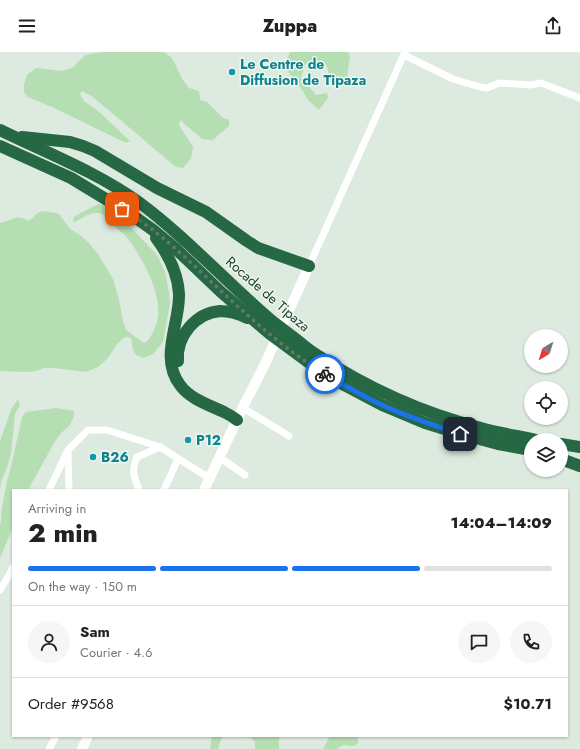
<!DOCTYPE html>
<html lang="en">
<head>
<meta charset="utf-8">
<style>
  body { margin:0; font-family:Jost,sans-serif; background:#f6f6f6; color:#222; height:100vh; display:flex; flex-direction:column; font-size:15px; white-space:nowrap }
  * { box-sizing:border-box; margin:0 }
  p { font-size:13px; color:#767676 }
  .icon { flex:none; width:22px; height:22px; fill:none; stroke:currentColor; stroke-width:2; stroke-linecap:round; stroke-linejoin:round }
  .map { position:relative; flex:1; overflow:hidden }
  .sheet { position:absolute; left:12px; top:437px; width:556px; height:248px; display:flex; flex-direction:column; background:#fff; border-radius:0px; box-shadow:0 1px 3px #0004 }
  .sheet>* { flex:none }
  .needle { width:26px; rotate:218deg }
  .tools { position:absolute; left:524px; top:277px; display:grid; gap:8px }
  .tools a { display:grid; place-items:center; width:44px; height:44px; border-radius:50%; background:#fff; box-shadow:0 1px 3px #0004; font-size:20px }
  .pin { position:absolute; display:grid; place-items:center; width:34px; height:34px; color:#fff; margin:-17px; border-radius:8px; box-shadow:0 2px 6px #0006 }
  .courier { position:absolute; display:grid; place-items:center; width:40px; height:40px; margin:-20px; border:3px solid #1a73e8; border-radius:50%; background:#fff; color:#222; box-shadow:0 1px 5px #0007 }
  .headline em { font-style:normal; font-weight:800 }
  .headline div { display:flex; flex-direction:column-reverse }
  .headline { display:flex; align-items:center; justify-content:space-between; height:68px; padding:0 16px }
  h1 { font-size:26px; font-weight:800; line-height:30px }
  .bar { display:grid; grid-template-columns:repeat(4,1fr); gap:6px 4px; align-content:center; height:48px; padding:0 16px }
  .bar i { height:5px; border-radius:3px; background:#e0e0e0 }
  .bar .current { background:#1a73e8 }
  .bar p { grid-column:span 4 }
  .line { display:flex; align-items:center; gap:10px; padding:0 16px; border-top:1px solid #e0e0e0 }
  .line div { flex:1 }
  .round { display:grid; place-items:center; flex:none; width:42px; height:42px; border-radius:21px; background:#f6f6f6 }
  header { display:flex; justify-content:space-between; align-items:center; height:52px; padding:0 16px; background:#fff; font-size:18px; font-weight:800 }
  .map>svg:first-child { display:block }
  .green { fill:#b6deb3 }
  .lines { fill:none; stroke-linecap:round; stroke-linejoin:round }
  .street { stroke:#fff; stroke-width:7 }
  .secondary { stroke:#fff; stroke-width:10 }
  .highway { stroke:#276844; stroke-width:12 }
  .done { stroke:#607868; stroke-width:4; stroke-dasharray:0 7.2 }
  .route { stroke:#1a73e8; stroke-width:5 }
  .culture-dot { fill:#0f9aa8; stroke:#edf7ee; stroke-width:1.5 }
  .labels { text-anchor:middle; stroke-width:3; stroke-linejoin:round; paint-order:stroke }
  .culture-label { font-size:14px; font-weight:bold; fill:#0d838f; stroke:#edf7ee; text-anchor:start }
  .street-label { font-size:14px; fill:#1d3a28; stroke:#edf7ee }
</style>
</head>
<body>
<header><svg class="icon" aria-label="menu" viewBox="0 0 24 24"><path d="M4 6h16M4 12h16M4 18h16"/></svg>Zuppa<svg class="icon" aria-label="share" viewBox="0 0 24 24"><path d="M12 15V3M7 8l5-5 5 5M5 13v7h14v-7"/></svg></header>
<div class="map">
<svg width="580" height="697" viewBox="0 0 580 697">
  <rect width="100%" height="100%" fill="#ddeadf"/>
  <!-- green -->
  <g class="green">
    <polygon points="101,0 164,0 171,5 176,14 182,27 189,36 199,39 200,48 207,50 223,66 229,68 229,74 213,88 202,87 180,68 179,73 193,95 191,106 183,116 176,115 93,45 82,39 80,42 84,49 98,59 130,89 126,91 52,55 28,45 24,40 24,32 27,23 36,16 62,19 72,16 85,3"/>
    <path d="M 290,0 L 348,0 L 350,5 L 347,25 L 338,33 C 325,30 331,24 327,15 C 326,13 324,11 323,9 L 308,10 L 305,14 L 301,25 L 316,43 L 327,41 L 328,46 L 319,58 L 308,48 L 303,39 L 289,21 L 286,16 L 287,7 Z"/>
    <path d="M 98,152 L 110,155 L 123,167 L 157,203 L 161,211 L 165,220 L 169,240 L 170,251 L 163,290 L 153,302 L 144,306 C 132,303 133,297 131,286 L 125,285 L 117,292 L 108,306 L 98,315 L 86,320 L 54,316 L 44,316 L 36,319 L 26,320 L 0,319 L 0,171 C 12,169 16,161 28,169 L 33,166 L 36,162 L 42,159 L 50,160 L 59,162 L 70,177 L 80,183 L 88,190 L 98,202 L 113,227 L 119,248 L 123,269 L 126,278 L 144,291 C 148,289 149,287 152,282 C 166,259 154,232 143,210 C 138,202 134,194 128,187 C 125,182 119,179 115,174 C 110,170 106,162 99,161 C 90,160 81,166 74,171 L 73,167 L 75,164 Z"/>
    <polygon points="18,347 20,353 15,362 11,402 7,415 1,430 0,438 0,389 11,358"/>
    <polygon points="56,356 74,359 74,364 70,373 60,382 54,391 28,438 13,438 13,475 0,506 0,473 1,469 2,456 7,429 11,415 22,365 26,360"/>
    <polygon points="212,684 222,684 218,697 210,697"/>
    <polygon points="243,684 280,684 279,687 279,697 255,697 255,690 251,686"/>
    <polygon points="330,684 358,684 358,691 354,694 351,694 343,693 337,697 323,697"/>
  </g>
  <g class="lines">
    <!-- street -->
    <g class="street">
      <polyline points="404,3 453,27 480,35 487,36 499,31 530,33 541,31 580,46"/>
      <polyline points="309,214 405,0"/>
      <polyline points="243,356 289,384"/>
      <polyline points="68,400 69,438"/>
      <polyline points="219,405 245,423"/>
      <polyline points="49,438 68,398 88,378 107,378 160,395 209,426"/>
      <path d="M 139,438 C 134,424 131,419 137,405 L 160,395"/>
      <polyline points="164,438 178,407"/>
      <polyline points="0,538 8,525 13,515"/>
      <polyline points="49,697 56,684"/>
    </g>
    <!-- secondary -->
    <g class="secondary">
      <polyline points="204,438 244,353 265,312 309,214"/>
      <polyline points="82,697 88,684"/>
    </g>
    <!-- highway -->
    <g class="highway">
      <path d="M 0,78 C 47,101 97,120 140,151 C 187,186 227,231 272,269 C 280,275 288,281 297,288 C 303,293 310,299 317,303 C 367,336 423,361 481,376 C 499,381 518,384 536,388"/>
      <polyline points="22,85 70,90 83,94 95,99 157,136 206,160 247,189 258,196 309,214"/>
      <polyline points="0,94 71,126 132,163 153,178 176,197 221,240 270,282 312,313 344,333 382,353 425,371 461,382 498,392 531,398"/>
      <path d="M 156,186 C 168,202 178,221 179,242 C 180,272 159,305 180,333 C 190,347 209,353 224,360 C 228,362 233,365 237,368"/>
      <path d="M 178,309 C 176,285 195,261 220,259 C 229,259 239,262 247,266"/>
      <polyline points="561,392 580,395"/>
      <polyline points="561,407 580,414"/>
    </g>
  </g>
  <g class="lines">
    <!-- done -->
    <path class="done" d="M 122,157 C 159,179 189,209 220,238 C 253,269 287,299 325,322"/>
    <!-- route -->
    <path class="route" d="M 325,322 C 344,333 362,344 382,353 C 407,365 434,373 460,382"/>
  </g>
  <!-- markers -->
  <g class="culture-dot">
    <circle cx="232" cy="20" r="4"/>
    <circle cx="188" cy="388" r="4"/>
    <circle cx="93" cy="405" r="4"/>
  </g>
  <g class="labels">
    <!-- culture labels -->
    <g class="culture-label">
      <text x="240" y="17">Le Centre de<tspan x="240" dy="16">Diffusion de Tipaza</tspan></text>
      <text x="196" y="393">P12</text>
      <text x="101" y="410">B26</text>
    </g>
    <!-- street labels -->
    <g class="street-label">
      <text transform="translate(268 242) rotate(41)" y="5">Rocade de Tipaza</text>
    </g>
  </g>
</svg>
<div class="tools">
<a><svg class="needle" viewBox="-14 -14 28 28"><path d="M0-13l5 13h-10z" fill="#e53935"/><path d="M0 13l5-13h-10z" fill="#767676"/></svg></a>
<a><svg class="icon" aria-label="locate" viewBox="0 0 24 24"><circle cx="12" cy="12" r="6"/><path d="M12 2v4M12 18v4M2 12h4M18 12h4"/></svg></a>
<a><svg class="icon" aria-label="layers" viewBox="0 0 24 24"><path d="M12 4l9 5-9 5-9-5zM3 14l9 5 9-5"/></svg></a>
</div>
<div class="pin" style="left:122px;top:157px;background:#ea580c"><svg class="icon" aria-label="bag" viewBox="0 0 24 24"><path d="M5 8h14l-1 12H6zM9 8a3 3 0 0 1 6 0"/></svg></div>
<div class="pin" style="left:460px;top:382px;background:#1f2937"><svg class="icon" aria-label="home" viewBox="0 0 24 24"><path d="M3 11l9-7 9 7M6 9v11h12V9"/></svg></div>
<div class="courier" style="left:325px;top:322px"><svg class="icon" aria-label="bike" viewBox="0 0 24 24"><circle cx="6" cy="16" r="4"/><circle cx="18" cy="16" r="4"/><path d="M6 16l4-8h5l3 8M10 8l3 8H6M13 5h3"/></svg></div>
<section class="sheet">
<div class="headline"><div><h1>2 min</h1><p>Arriving in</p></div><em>14:04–14:09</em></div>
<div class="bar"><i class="current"></i><i class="current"></i><i class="current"></i><i></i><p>On the way · 150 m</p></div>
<div class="line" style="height:72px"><a class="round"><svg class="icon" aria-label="person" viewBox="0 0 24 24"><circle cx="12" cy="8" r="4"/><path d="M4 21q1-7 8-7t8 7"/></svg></a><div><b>Sam</b><p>Courier · 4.6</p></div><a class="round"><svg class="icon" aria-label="chat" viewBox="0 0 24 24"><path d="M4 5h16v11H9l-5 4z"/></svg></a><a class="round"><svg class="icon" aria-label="phone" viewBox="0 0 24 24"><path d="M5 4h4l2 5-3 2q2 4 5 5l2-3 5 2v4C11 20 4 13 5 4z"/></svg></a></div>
<div class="line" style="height:52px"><div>Order #9568</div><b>$10.71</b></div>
</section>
</div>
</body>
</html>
